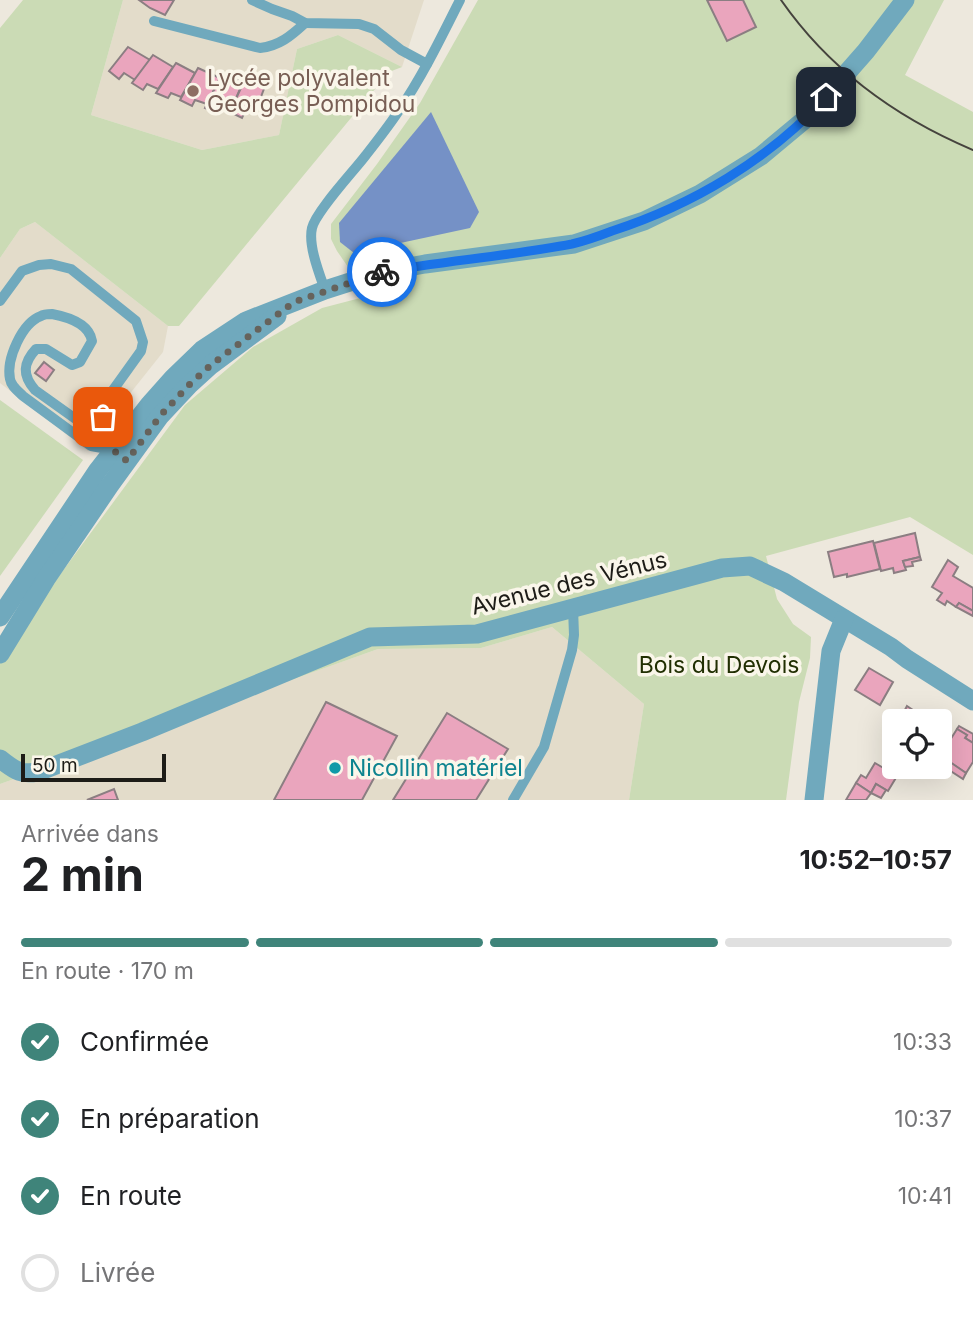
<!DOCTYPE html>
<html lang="fr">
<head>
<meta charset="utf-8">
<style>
  body { margin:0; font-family:Inter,sans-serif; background:#f2f2f2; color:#202124; height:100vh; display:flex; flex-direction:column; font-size:26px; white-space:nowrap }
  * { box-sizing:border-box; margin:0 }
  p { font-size:23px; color:#757577 }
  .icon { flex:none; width:38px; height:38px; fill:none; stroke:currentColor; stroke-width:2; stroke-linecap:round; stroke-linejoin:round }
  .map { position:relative; height:800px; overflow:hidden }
  .panel { display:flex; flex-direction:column; background:#fff; flex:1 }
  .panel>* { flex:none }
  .controls { position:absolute; left:882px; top:709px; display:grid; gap:14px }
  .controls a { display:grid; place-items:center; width:70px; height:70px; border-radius:7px; background:#fff; box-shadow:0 7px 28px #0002; font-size:35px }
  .scale { position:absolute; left:21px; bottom:18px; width:145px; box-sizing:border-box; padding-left:7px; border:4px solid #1d1c17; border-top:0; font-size:19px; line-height:24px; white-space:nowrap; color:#1d1c17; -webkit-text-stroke:5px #faf6ea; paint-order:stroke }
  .pin { position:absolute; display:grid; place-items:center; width:60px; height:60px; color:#fff; margin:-30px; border-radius:14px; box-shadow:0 4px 10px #0006 }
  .courier { position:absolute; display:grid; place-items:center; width:70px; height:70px; margin:-35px; border:5px solid #1a73e8; border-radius:50%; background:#fff; color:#222; box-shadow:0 2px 9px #0007 }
  .summary em { font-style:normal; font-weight:700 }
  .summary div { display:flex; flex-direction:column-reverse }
  .summary { display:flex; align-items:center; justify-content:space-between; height:119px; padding:0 21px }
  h1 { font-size:46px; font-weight:700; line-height:52px }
  .bar { display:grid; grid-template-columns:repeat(4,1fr); gap:10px 7px; align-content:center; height:84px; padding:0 21px }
  .bar i { height:9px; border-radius:5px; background:#e0e0e0 }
  .bar .on { background:#3f847a }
  .bar p { grid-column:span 4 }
  ol { padding:0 21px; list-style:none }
  li { display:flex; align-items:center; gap:21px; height:77px }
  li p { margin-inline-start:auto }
  li .icon { padding:7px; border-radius:50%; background:#3f847a; color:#fff; stroke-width:4 }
  li:last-child { color:#757577 }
  li i { width:38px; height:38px; border:4px solid #e0e0e0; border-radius:50% }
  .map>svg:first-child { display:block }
  .built { fill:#e3dcca }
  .green { fill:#cbdbb5 }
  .water { fill:#7591c6 }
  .building { fill:#eaa5bd; stroke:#8b7e82; stroke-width:2 }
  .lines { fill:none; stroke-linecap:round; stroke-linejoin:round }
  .service { stroke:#70a9bd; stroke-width:10 }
  .minor { stroke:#70a9bd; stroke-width:19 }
  .tertiary { stroke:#70a9bd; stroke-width:19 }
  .tram { stroke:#45433d; stroke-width:2 }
  .done { stroke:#66635c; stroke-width:7; stroke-dasharray:0 12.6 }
  .route { stroke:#1a73e8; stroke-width:9 }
  .education-dot { fill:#8d6e63; stroke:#faf6ea; stroke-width:2.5 }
  .culture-dot { fill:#0f9aa8; stroke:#faf6ea; stroke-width:2.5 }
  .labels { text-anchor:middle; stroke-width:7; stroke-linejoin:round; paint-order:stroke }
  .education-label { font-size:23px; fill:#785e54; stroke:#faf6ea; text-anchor:start }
  .street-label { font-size:23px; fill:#1d1c17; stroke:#faf6ea }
  .park-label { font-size:23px; fill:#212f02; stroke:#faf6ea }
  .culture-label { font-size:23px; fill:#0d838f; stroke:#faf6ea; text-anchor:start }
</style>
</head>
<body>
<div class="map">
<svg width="973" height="800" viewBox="0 0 973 800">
  <rect width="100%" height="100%" fill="#ede8dd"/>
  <!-- built -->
  <g class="built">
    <polygon points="123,0 424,0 402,67 338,35 297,49 279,135 202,150 91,115"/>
    <polygon points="35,222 168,326 163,352 105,425 88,451 0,383 0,258 20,229"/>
    <polygon points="552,627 644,704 629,800 0,800 0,784 378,649 481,648"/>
  </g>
  <!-- green -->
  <g class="green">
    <polygon points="23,0 123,0 91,115 202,150 279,135 297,49 338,35 402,67 389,72 179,326 168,326 35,222 20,229 0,258 0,28"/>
    <polygon points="478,0 944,0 905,75 973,112 973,555 910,517 766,556 777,599 793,624 811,637 810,658 799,702 786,800 629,800 644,704 552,627 481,648 378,649 0,784 0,656 185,405 253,347 322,308 368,296 337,251 331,239 331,224 377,164 420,103"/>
    <polygon points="0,400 83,460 0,576"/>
  </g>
  <!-- water -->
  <polygon class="water" points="431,112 479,212 470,228 354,253 340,242 339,223"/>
  <!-- building -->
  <g class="building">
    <polygon points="139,0 174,0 165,15 150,8"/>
    <polygon points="707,0 743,0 756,27 727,41"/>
    <polygon points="128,47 150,60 135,80 124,73 119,79 109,71"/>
    <polygon points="153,55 173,67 158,89 147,84 143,90 132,83"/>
    <polygon points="176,63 195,73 181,97 171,93 168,98 156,93"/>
    <polygon points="198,68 220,78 207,104 195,100 192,106 180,100"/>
    <polygon points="222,74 243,82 231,110 220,107 217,113 205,108"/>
    <polygon points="245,79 265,86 256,110 247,107 242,118 230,112"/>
    <polygon points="44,362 54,370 46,381 35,373"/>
    <polygon points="915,533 920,557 903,561 906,570 894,573 893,568 881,571 874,543"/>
    <polygon points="873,541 880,569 847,577 847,574 834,577 828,552"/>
    <polygon points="920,557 921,560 912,562 913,566 905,567 903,561"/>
    <polygon points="948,560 958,567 953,576 973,588 973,611 959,603 956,607 947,601 945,605 937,600 942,593 932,587"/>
    <polygon points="959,603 973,611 973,616 956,607"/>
    <polygon points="869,668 893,682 880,705 855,690"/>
    <polygon points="326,702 397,736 362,800 274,800"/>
    <polygon points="907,706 919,714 922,711 935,719 939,712 949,719 940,734 940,721 899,721"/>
    <polygon points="447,713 508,749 476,800 393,800"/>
    <polygon points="959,726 973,734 973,743 965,738 967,735 957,729"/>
    <polygon points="957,729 967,735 965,738 973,743 973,762 966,773 940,756"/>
    <polygon points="950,762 966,773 963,779 946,768"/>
    <polygon points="875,763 897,776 888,791 876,784 871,793 856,783 861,775 866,778"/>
    <polygon points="856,783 871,793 866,800 846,800"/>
    <polygon points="876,784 886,790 881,798 871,793"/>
    <polygon points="114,789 118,800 87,800"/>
  </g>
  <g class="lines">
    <!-- service -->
    <g class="service">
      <polyline points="252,0 272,9 292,16 305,23 359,24 374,29 401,50 427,64"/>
      <path d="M 154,21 L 260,48 C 279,46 291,36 305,23"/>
      <path d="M 325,290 C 319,273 308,245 312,228 C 316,211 354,171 366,155 C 377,141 388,127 398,112 C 422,77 441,38 460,0"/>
      <polyline points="0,301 22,271 39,265 51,264 71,269 136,321 143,342 141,351 103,404 103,417 112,447"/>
      <path d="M 52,314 C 68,317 89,323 92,341 L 80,362 L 72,365 L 46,349 L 36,349 C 23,363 22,375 35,390 L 98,435 L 113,450 L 91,446 L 23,396 C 18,391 11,386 10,379 C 6,359 22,323 41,316 C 44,314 48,314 52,314 Z"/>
      <polyline points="513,800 544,747 572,650 574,635 573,608"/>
    </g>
    <!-- minor -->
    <g class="minor">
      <path d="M 0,759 C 15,770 19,775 38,772 L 142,732 L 370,637 L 477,634 L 722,568 L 750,566 L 784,582 L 891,647 L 907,659 L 973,701"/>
      <polyline points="814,800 831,651 844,619"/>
    </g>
    <!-- tertiary -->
    <g class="tertiary">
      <polyline points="0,617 98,470 149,405 173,378 202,350 246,321 325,290 381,272 425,264 574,244 644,221 700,194 761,156 809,116 866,51 905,0"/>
      <polyline points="0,654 46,579 110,485 160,416 189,385 211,365 277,316"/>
    </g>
    <!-- tram -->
    <path class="tram" d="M 781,0 C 829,69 897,118 973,150"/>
  </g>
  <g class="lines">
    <!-- done -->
    <polyline class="done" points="103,417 113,450 127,461 160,416 189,385 211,365 294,302 382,272"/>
    <!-- route -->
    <path class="route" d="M 382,272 C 445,261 509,256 572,244 C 585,241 599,236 612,231 C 692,205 769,160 826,97"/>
  </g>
  <!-- markers -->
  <circle class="education-dot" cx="193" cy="91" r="7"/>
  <circle class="culture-dot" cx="335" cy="768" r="7"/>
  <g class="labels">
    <!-- education labels -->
    <g class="education-label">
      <text x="207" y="86">Lycée polyvalent<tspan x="207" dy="26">Georges Pompidou</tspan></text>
    </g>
    <!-- street labels -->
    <g class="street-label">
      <text transform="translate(569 583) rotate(-14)" y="8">Avenue des Vénus</text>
    </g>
    <!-- park labels -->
    <g class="park-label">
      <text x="719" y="673">Bois du Devois</text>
    </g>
    <!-- culture labels -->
    <g class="culture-label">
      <text x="349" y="776">Nicollin matériel</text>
    </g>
  </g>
</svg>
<div class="controls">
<a><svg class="icon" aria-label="locate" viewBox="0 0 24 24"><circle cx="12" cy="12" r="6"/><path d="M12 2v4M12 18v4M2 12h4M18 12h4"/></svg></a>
</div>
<div class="scale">50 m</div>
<div class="pin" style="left:103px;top:417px;background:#ea580c"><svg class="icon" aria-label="bag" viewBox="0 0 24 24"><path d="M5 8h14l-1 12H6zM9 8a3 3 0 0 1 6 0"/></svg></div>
<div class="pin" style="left:826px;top:97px;background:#1f2937"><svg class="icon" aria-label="home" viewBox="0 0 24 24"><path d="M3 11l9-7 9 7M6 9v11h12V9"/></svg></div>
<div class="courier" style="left:382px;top:272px"><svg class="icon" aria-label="bike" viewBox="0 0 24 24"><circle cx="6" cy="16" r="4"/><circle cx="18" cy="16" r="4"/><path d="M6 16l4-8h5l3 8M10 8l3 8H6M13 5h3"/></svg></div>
</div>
<section class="panel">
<div class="summary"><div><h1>2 min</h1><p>Arrivée dans</p></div><em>10:52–10:57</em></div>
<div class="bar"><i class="on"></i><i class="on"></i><i class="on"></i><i></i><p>En route · 170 m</p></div>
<ol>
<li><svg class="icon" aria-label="check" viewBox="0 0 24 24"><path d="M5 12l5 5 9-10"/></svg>Confirmée<p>10:33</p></li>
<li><svg class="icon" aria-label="check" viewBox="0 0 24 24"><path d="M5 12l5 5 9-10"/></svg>En préparation<p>10:37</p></li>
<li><svg class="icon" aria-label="check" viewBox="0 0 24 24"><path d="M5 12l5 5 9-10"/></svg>En route<p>10:41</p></li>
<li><i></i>Livrée</li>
</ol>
</section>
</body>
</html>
